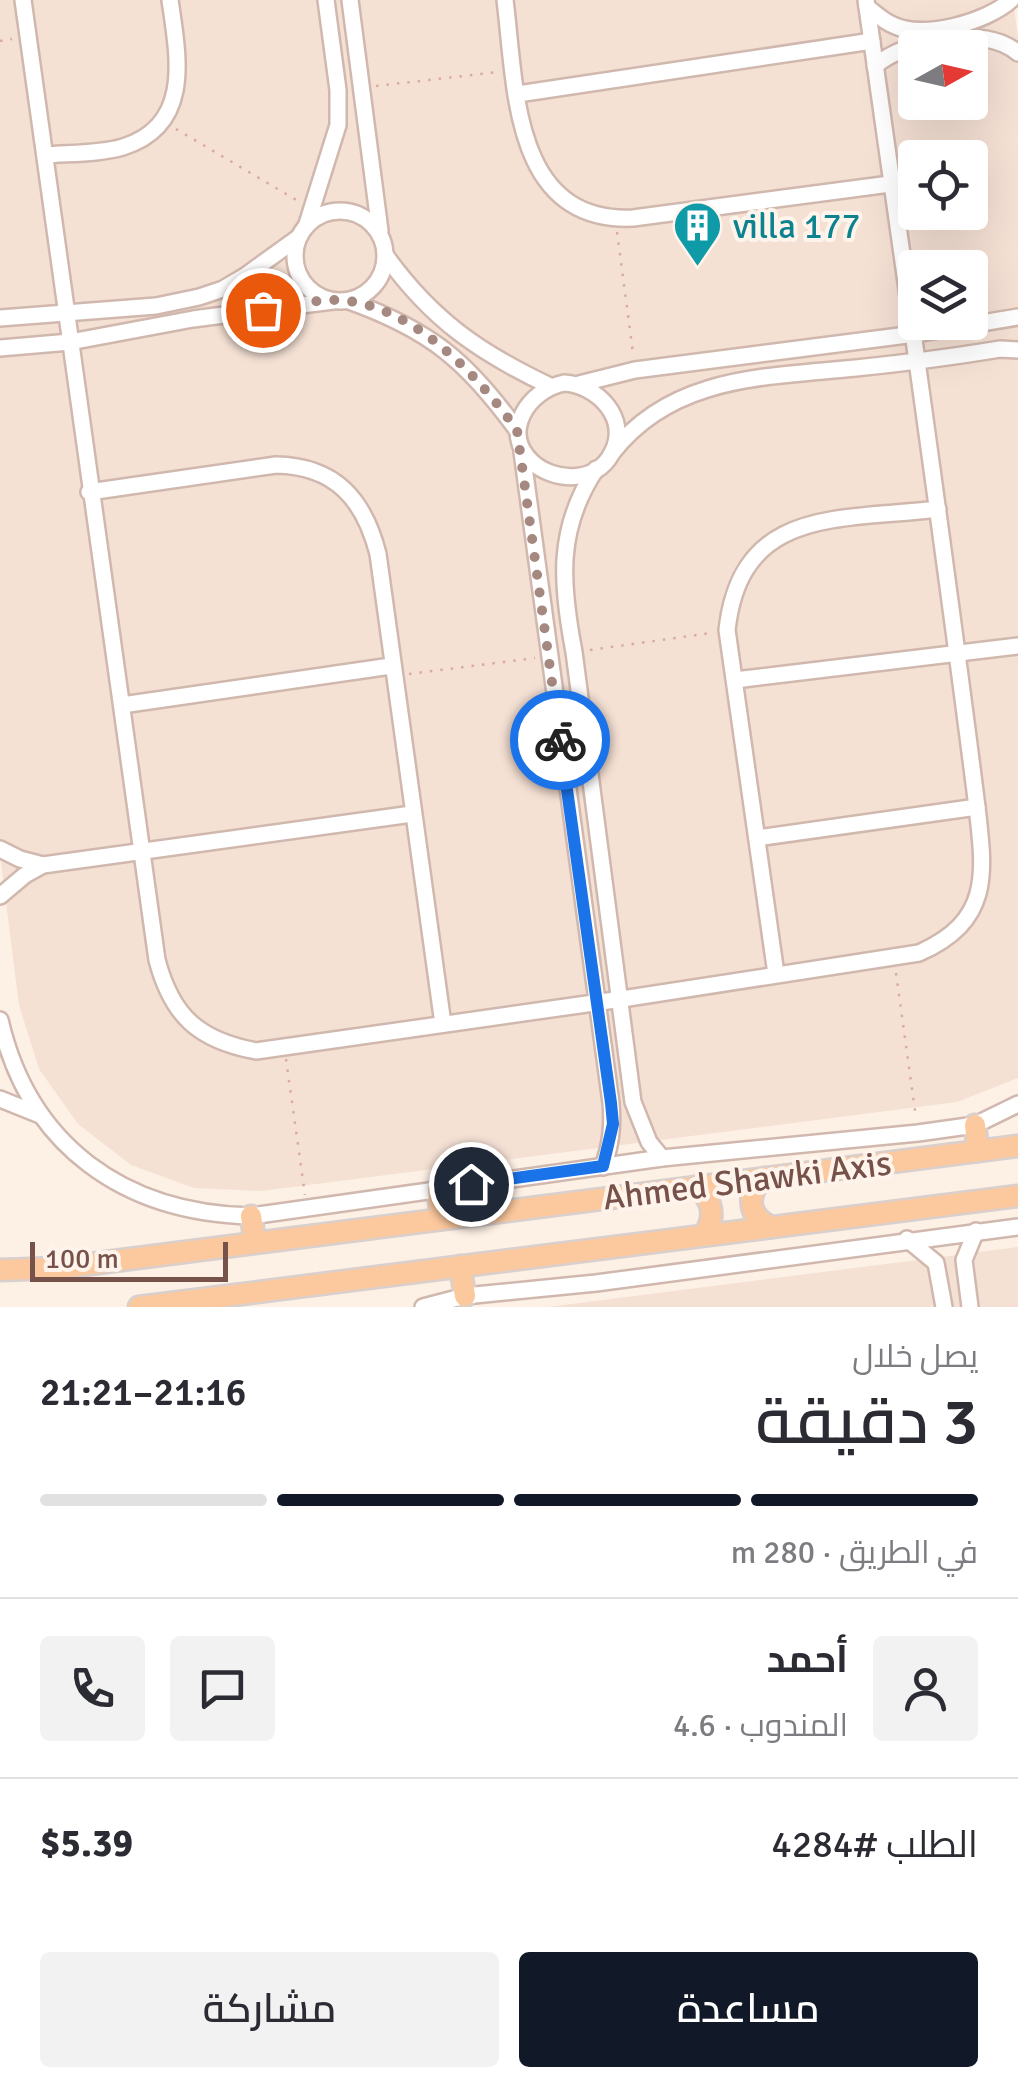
<!DOCTYPE html>
<html lang="ar">
<head>
<meta charset="utf-8">
<style>
  body { margin:0; font-family:Signika,Cairo,sans-serif; background:#f2f2f3; color:#2b2b33; direction:rtl; height:100vh; display:flex; flex-direction:column; font-size:38px; white-space:nowrap }
  * { box-sizing:border-box; margin:0 }
  p { font-size:32px; color:#7c7c81 }
  .icon { flex:none; width:55px; height:55px; fill:none; stroke:currentColor; stroke-width:2; stroke-linecap:round; stroke-linejoin:round }
  .map { position:relative; height:1307px; overflow:hidden; direction:ltr }
  .side { display:flex; flex-direction:column; background:#fff; flex:1 }
  .side>* { flex:none }
  .needle { width:65px; rotate:82deg }
  .tools { position:absolute; left:898px; top:30px; display:grid; gap:20px }
  .tools a { display:grid; place-items:center; width:90px; height:90px; border-radius:10px; background:#fff; box-shadow:0 10px 40px #0002; font-size:50px }
  .scale { position:absolute; left:30px; bottom:25px; width:198px; box-sizing:border-box; padding-left:10px; border:5px solid #76524a; border-top:0; font-size:28px; line-height:35px; white-space:nowrap; color:#76524a; -webkit-text-stroke:8px #fff4ec; paint-order:stroke }
  .pin { position:absolute; display:grid; place-items:center; width:85px; height:85px; color:#fff; margin:-42px; border:5px solid #fff; border-radius:50%; box-shadow:0 2px 10px #0007 }
  .courier { position:absolute; display:grid; place-items:center; width:100px; height:100px; margin:-50px; border:8px solid #1a73e8; border-radius:50%; background:#fff; color:#222; box-shadow:0 2px 12px #0007 }
  .headline em { font-style:normal; font-weight:600 }
  .headline div { display:flex; flex-direction:column-reverse }
  .headline { display:flex; align-items:center; justify-content:space-between; height:170px; padding:0 40px }
  h1 { font-size:65px; font-weight:600; line-height:75px }
  .bar { display:grid; grid-template-columns:repeat(4,1fr); gap:15px 10px; align-content:center; height:120px; padding:0 40px }
  .bar i { height:12px; border-radius:8px; background:#e1e1e2 }
  .bar .current { background:#111827 }
  .bar p { grid-column:span 4 }
  .line { display:flex; align-items:center; gap:25px; padding:0 40px; border-top:2px solid #e1e1e2 }
  .line div { flex:1 }
  .round { display:grid; place-items:center; flex:none; width:105px; height:105px; border-radius:10px; background:#f2f2f3 }
  .button { display:flex; gap:20px; margin-top:auto; padding:20px 40px }
  .button a { flex:1; height:115px; border-radius:10px; background:#111827; color:#fff; font-size:40px; font-weight:600; line-height:115px; text-align:center }
  .button a+a { background:#f2f2f3; color:#2b2b33 }
  .map>svg:first-child { display:block }
  .residential { fill:#f5e0d4; fill-rule:evenodd }
  .lines { fill:none; stroke-linecap:round; stroke-linejoin:round }
  .minor-casing { stroke:#d1b8ae; stroke-width:20 }
  .major-casing { stroke:#d9cfcc; stroke-width:25 }
  .path { stroke:#d8ac9f; stroke-width:2.5; stroke-dasharray:2.5 8; stroke-linecap:butt }
  .minor { stroke:#fff; stroke-width:15 }
  .major { stroke:#fcc89d; stroke-width:20 }
  .done { stroke:#a58980; stroke-width:10; stroke-dasharray:0 18 }
  .route { stroke:#1a73e8; stroke-width:12 }
  .labels { text-anchor:middle; stroke-width:8; stroke-linejoin:round; paint-order:stroke }
  .culture-label { font-size:35px; fill:#0d838f; stroke:#fff4ec; text-anchor:start }
  .street-label { font-size:35px; fill:#76524a; stroke:#fff4ec }
</style>
</head>
<body>
<div class="map">
<svg width="1018" height="1307" viewBox="0 0 1018 1307">
  <rect width="100%" height="100%" fill="#fdf0e5"/>
  <!-- residential -->
  <g class="residential">
    <path d="M 0,0 L 1013,0 L 1018,37 L 1018,1078 L 957,1102 L 261,1191 L 194,1188 L 131,1165 L 78,1124 L 39,1069 L 19,1005 L 0,855 ZM 915,48 L 970,48 L 970,102 L 915,102 ZM 915,158 L 970,158 L 970,212 L 915,212 ZM 915,268 L 970,268 L 970,322 L 915,322 Z"/>
    <polygon points="1018,1247 1018,1307 548,1307 933,1258"/>
  </g>
  <g class="lines">
    <defs>
      <g id="minor">
        <path d="M 23,0 L 157,960 C 172,1016 198,1040 256,1051 L 622,999 L 919,953 C 991,921 985,875 977,807 C 943,537 904,269 866,0"/>
        <polyline points="350,0 380,231"/>
        <path d="M 505,0 C 516,87 512,223 633,218 L 890,184"/>
        <path d="M 867,7 C 875,13 883,21 893,25 C 923,40 987,22 1011,0"/>
        <path d="M 875,66 C 906,39 985,24 1018,53"/>
        <polyline points="518,94 872,41"/>
        <path d="M 45,155 C 69,153 99,154 123,147 C 193,125 178,56 170,0"/>
        <circle cx="340" cy="256" r="45"/>
        <polyline points="307,224 338,125 338,90 326,0"/>
        <path d="M 386,256 C 432,320 480,353 550,386"/>
        <path d="M 349,301 C 430,330 467,361 517,430"/>
        <polyline points="0,318 156,306 199,297 223,289 245,276 299,237"/>
        <polyline points="0,348 70,342 193,319 333,301"/>
        <path d="M 564,383 C 597,385 630,418 612,453 C 596,484 554,482 532,462 C 500,432 529,390 564,383 Z"/>
        <polyline points="579,384 635,370 915,334 1018,317"/>
        <path d="M 522,452 L 611,1103 C 613,1126 611,1144 603,1167"/>
        <path d="M 612,453 C 672,375 767,377 856,368 C 904,363 952,357 1000,349 L 1018,350"/>
        <path d="M 596,469 C 556,529 561,584 574,652 L 633,1102 L 649,1142 L 662,1158"/>
        <path d="M 89,492 L 276,465 C 335,466 364,499 378,554 L 443,1024"/>
        <polyline points="735,680 1018,646"/>
        <polyline points="122,705 391,666"/>
        <polyline points="757,838 977,807"/>
        <polyline points="0,849 20,859 43,865 412,814"/>
        <polyline points="0,896 25,875 43,865"/>
        <path d="M 776,974 L 727,630 C 741,506 839,521 938,509"/>
        <path d="M 0,1020 C 29,1146 124,1213 251,1216 L 662,1158 L 918,1133 L 975,1125 L 1018,1104"/>
        <polyline points="0,1099 40,1115"/>
        <polyline points="907,1239 936,1263 944,1307"/>
        <polyline points="423,1307 465,1296 596,1283 1018,1227"/>
        <polyline points="970,1307 964,1260 976,1231"/>
      </g>
      <g id="major">
        <polyline points="975,1125 978,1151"/>
        <path d="M 764,1178 C 745,1195 748,1216 771,1227"/>
        <path d="M 697,1187 C 713,1200 716,1218 704,1235"/>
        <polyline points="438,1189 441,1219"/>
        <polyline points="251,1216 255,1242"/>
        <polyline points="460,1266 465,1296"/>
        <polyline points="0,1270 59,1268 1018,1146"/>
        <polyline points="139,1307 1018,1196"/>
      </g>
    </defs>
    <!-- minor casing -->
    <use href="#minor" class="minor-casing"/>
    <!-- major casing -->
    <use href="#major" class="major-casing"/>
    <!-- path -->
    <g class="path">
      <polyline points="0,41 12,39"/>
      <polyline points="376,86 498,72"/>
      <polyline points="176,129 298,201"/>
      <polyline points="617,232 633,353"/>
      <polyline points="590,650 711,633"/>
      <polyline points="409,674 535,658"/>
      <polyline points="896,973 916,1118"/>
      <polyline points="286,1059 305,1195"/>
    </g>
    <!-- minor -->
    <use href="#minor" class="minor"/>
    <!-- major -->
    <use href="#major" class="major"/>
  </g>
  <g class="lines">
    <!-- done -->
    <path class="done" d="M 263,310 C 289,307 322,297 348,301 C 417,310 479,377 517,430 L 560,740"/>
    <!-- route -->
    <polyline class="route" points="471,1184 603,1166 613,1124 611,1103 560,740"/>
  </g>
  <!-- icons -->
  <defs>
    <symbol id="building-pin" viewBox="-11 -11 22 30"><path d="M0 17L-7.5 6A9.5 9.5 0 1 1 7.5 6Z" fill="#0f9aa8" stroke="#fff4ec"/><path d="M-4-6H4V6H1V3H-1V6H-4ZM-2.5-4.3h1.7v1.8h-1.7ZM.8-4.3h1.7v1.8H.8ZM-2.5-1h1.7V.8h-1.7ZM.8-1h1.7V.8H.8Z" fill="#fff"/></symbol>
  </defs>
  <g fill-rule="evenodd">
    <use href="#building-pin" x="670" y="198" width="55" height="75"/>
  </g>
  <g class="labels">
    <!-- culture labels -->
    <g class="culture-label">
      <text x="733" y="238">villa 177</text>
    </g>
    <!-- street labels -->
    <g class="street-label">
      <text transform="translate(747 1180) rotate(-7)" y="12">Ahmed Shawki Axis</text>
    </g>
  </g>
</svg>
<div class="tools">
<a><svg class="needle" viewBox="-14 -14 28 28"><path d="M0-13l5 13h-10z" fill="#e53935"/><path d="M0 13l5-13h-10z" fill="#7c7c81"/></svg></a>
<a><svg class="icon" aria-label="locate" viewBox="0 0 24 24"><circle cx="12" cy="12" r="6"/><path d="M12 2v4M12 18v4M2 12h4M18 12h4"/></svg></a>
<a><svg class="icon" aria-label="layers" viewBox="0 0 24 24"><path d="M12 4l9 5-9 5-9-5zM3 14l9 5 9-5"/></svg></a>
</div>
<div class="scale">100 m</div>
<div class="pin" style="left:263px;top:310px;background:#ea580c"><svg class="icon" aria-label="bag" viewBox="0 0 24 24"><path d="M5 8h14l-1 12H6zM9 8a3 3 0 0 1 6 0"/></svg></div>
<div class="pin" style="left:471px;top:1184px;background:#1f2937"><svg class="icon" aria-label="home" viewBox="0 0 24 24"><path d="M3 11l9-7 9 7M6 9v11h12V9"/></svg></div>
<div class="courier" style="left:560px;top:740px"><svg class="icon" aria-label="bike" viewBox="0 0 24 24"><circle cx="6" cy="16" r="4"/><circle cx="18" cy="16" r="4"/><path d="M6 16l4-8h5l3 8M10 8l3 8H6M13 5h3"/></svg></div>
</div>
<section class="side">
<div class="headline"><div><h1>3 دقيقة</h1><p>يصل خلال</p></div><em>21:16–21:21</em></div>
<div class="bar"><i class="current"></i><i class="current"></i><i class="current"></i><i></i><p>في الطريق · 280 m</p></div>
<div class="line" style="height:180px"><a class="round"><svg class="icon" aria-label="person" viewBox="0 0 24 24"><circle cx="12" cy="8" r="4"/><path d="M4 21q1-7 8-7t8 7"/></svg></a><div><b>أحمد</b><p>المندوب · 4.6</p></div><a class="round"><svg class="icon" aria-label="chat" viewBox="0 0 24 24"><path d="M4 5h16v11H9l-5 4z"/></svg></a><a class="round"><svg class="icon" aria-label="phone" viewBox="0 0 24 24"><path d="M5 4h4l2 5-3 2q2 4 5 5l2-3 5 2v4C11 20 4 13 5 4z"/></svg></a></div>
<div class="line" style="height:130px"><div>الطلب #4284</div><b>$5.39</b></div>
<div class="button"><a>مساعدة</a><a>مشاركة</a></div>
</section>
</body>
</html>
